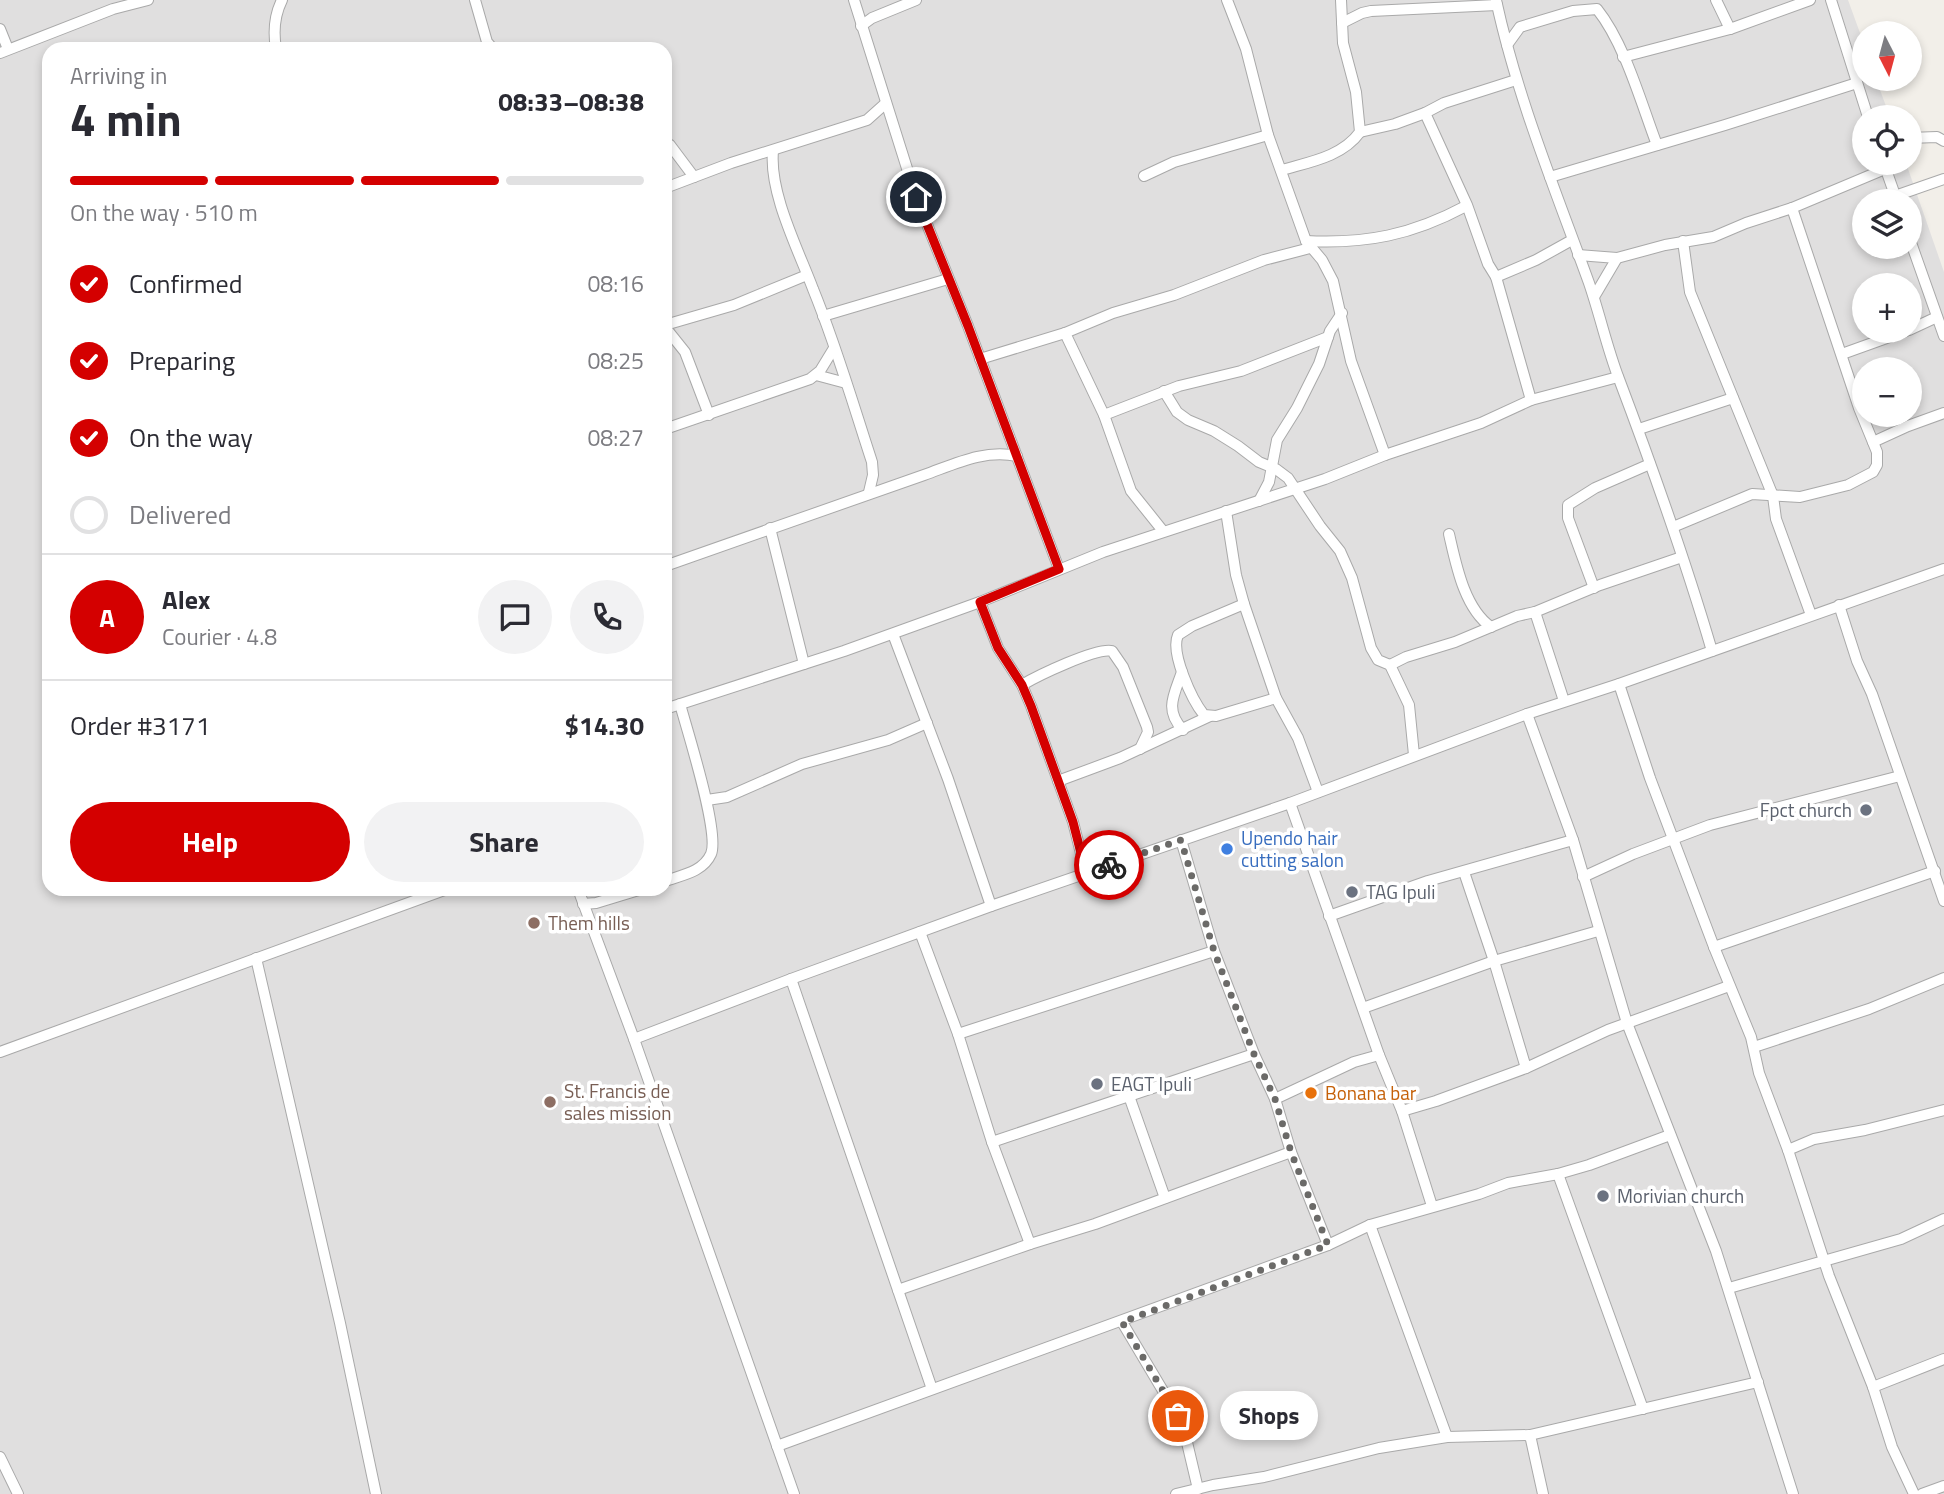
<!DOCTYPE html>
<html lang="en">
<head>
<meta charset="utf-8">
<style>
  body { margin:0; font-family:"Titillium Web",sans-serif; background:#f2f2f3; color:#2b2b33; height:100vh; display:flex; flex-direction:column; font-size:26px; white-space:nowrap }
  * { box-sizing:border-box; margin:0 }
  p { font-size:23px; color:#7c7c81 }
  .icon { flex:none; width:38px; height:38px; fill:none; stroke:currentColor; stroke-width:2; stroke-linecap:round; stroke-linejoin:round }
  .map { position:relative; flex:1; overflow:hidden }
  .panel { position:absolute; left:42px; top:42px; width:630px; height:854px; display:flex; flex-direction:column; background:#fff; border-radius:21px; box-shadow:0 4px 10px #0003 }
  .panel>* { flex:none }
  .needle { width:46px; rotate:174deg }
  .buttons { position:absolute; left:1852px; top:21px; display:grid; gap:14px }
  .buttons a { display:grid; place-items:center; width:70px; height:70px; border-radius:50%; background:#fff; box-shadow:0 4px 10px #0003; font-size:35px }
  .pin { position:absolute; display:grid; place-items:center; width:60px; height:60px; color:#fff; margin:-30px; border:4px solid #fff; border-radius:50%; box-shadow:0 2px 7px #0007 }
  .courier { position:absolute; display:grid; place-items:center; width:70px; height:70px; margin:-35px; border:5px solid #d40000; border-radius:50%; background:#fff; color:#222; box-shadow:0 2px 9px #0007 }
  .bubble { position:absolute; height:49px; border-radius:24px; background:#fff; box-shadow:0 4px 10px #0003; font-size:23px; font-weight:700; line-height:49px; text-align:center }
  .overview em { font-style:normal; font-weight:700 }
  .overview div { display:flex; flex-direction:column-reverse }
  .overview { display:flex; align-items:center; justify-content:space-between; height:119px; padding:0 28px }
  h1 { font-size:46px; font-weight:700; line-height:52px }
  .bar { display:grid; grid-template-columns:repeat(4,1fr); gap:10px 7px; align-content:center; height:84px; padding:0 28px }
  .bar i { height:9px; border-radius:5px; background:#e1e1e2 }
  .bar .on { background:#d40000 }
  .bar p { grid-column:span 4 }
  .line { display:flex; align-items:center; gap:18px; padding:0 28px; border-top:2px solid #e1e1e2 }
  .line div { flex:1 }
  .round { display:grid; place-items:center; flex:none; width:74px; height:74px; border-radius:37px; background:#f2f2f3 }
  ol { padding:0 28px; list-style:none }
  li { display:flex; align-items:center; gap:21px; height:77px }
  li p { margin-inline-start:auto }
  li .icon { padding:7px; border-radius:50%; background:#d40000; color:#fff; stroke-width:4 }
  li:last-child { color:#7c7c81 }
  li i { width:38px; height:38px; border:4px solid #e1e1e2; border-radius:50% }
  .button { display:flex; gap:14px; margin-top:auto; padding:14px 28px }
  .button a { flex:1; height:80px; border-radius:42px; background:#d40000; color:#fff; font-size:28px; font-weight:700; line-height:80px; text-align:center }
  .button a+a { background:#f2f2f3; color:#2b2b33 }
  .map>svg:first-child { display:block }
  .residential { fill:#e0dfdf; fill-rule:evenodd }
  .lines { fill:none; stroke-linecap:round; stroke-linejoin:round }
  .minor-casing { stroke:#a9a9a9; stroke-width:12 }
  .minor { stroke:#fff; stroke-width:10 }
  .done { stroke:#6b6a68; stroke-width:7; stroke-dasharray:0 12.6 }
  .route { stroke:#d40000; stroke-width:9 }
  .worship-dot { fill:#6b7280; stroke:#fff; stroke-width:2.5 }
  .shop-dot { fill:#3f7fe0; stroke:#fff; stroke-width:2.5 }
  .education-dot { fill:#8d6e63; stroke:#fff; stroke-width:2.5 }
  .food-dot { fill:#e8710a; stroke:#fff; stroke-width:2.5 }
  .labels { text-anchor:middle; stroke-width:7; stroke-linejoin:round; paint-order:stroke }
  .worship-label { font-size:19px; fill:#5b616d; stroke:#fff; text-anchor:start }
  .shop-label { font-size:19px; fill:#366cbe; stroke:#fff; text-anchor:start }
  .education-label { font-size:19px; fill:#785e54; stroke:#fff; text-anchor:start }
  .food-label { font-size:19px; fill:#c56008; stroke:#fff; text-anchor:start }
</style>
</head>
<body>
<div class="map">
<svg width="1944" height="1494" viewBox="0 0 1944 1494">
  <rect width="100%" height="100%" fill="#f2efe9"/>
  <!-- residential -->
  <path class="residential" d="M 0,0 L 1848,0 L 1864,44 L 1864,79 L 1876,79 L 1890,117 L 1864,117 L 1864,163 L 1906,163 L 1944,272 L 1944,1494 L 0,1494 ZM 49,49 L 665,49 L 665,889 L 49,889 ZM 1864,201 L 1909,201 L 1909,247 L 1864,247 ZM 1864,285 L 1909,285 L 1909,331 L 1864,331 ZM 1864,369 L 1909,369 L 1909,415 L 1864,415 Z"/>
  <g class="lines">
    <defs>
      <g id="minor">
        <polyline points="475,0 487,42 493,49"/>
        <polyline points="854,0 916,197 968,326 1059,569"/>
        <polyline points="1227,0 1246,49 1268,135 1306,241 1322,260 1333,281 1351,361 1385,455"/>
        <path d="M 1496,0 C 1517,97 1555,189 1589,283 C 1600,315 1607,348 1619,379 C 1653,469 1685,559 1712,651"/>
        <polyline points="1716,0 1730,29"/>
        <polyline points="1831,0 1868,117"/>
        <polyline points="1342,23 1362,13 1371,11 1497,5"/>
        <polyline points="861,26 872,18 916,0"/>
        <polyline points="0,29 8,49"/>
        <path d="M 1507,45 L 1520,27 L 1573,11 L 1597,9 C 1625,44 1641,103 1657,145"/>
        <path d="M 276,49 C 273,31 274,16 282,0"/>
        <polyline points="0,53 113,9 148,0"/>
        <polyline points="1623,57 1730,29 1810,0"/>
        <polyline points="1425,113 1467,205 1488,264 1496,277 1531,400"/>
        <polyline points="1360,132 1395,124 1425,113 1444,103 1516,80"/>
        <polyline points="1909,138 1937,137 1944,141"/>
        <polyline points="665,142 670,145 694,177"/>
        <path d="M 773,151 C 769,193 798,249 813,289 C 836,345 853,404 872,462 L 873,475 L 869,492"/>
        <polyline points="1884,164 1897,201"/>
        <path d="M 1282,170 C 1309,162 1342,157 1360,132 L 1356,92 L 1343,43 L 1341,0"/>
        <polyline points="1144,176 1174,162 1268,135"/>
        <polyline points="1550,177 1725,125 1857,83"/>
        <polyline points="665,188 731,163 867,120 886,103"/>
        <polyline points="1895,196 1944,179"/>
        <polyline points="1909,237 1944,336"/>
        <path d="M 1306,241 C 1366,244 1412,235 1466,206"/>
        <polyline points="1683,241 1690,292 1773,496 1776,519 1811,615"/>
        <polyline points="1578,255 1617,258 1665,245 1713,237 1746,223 1792,208 1885,169"/>
        <polyline points="1496,277 1536,260 1572,240"/>
        <polyline points="1594,297 1617,258"/>
        <polyline points="823,316 948,279"/>
        <polyline points="665,325 734,305 807,275"/>
        <polyline points="665,327 685,352 709,415"/>
        <polyline points="1909,330 1937,317"/>
        <polyline points="1065,333 1104,415 1131,491 1163,531"/>
        <polyline points="1842,354 1906,331"/>
        <polyline points="980,359 1065,333 1113,313 1174,295 1264,260 1310,248"/>
        <polyline points="816,375 846,383"/>
        <polyline points="1164,391 1177,412 1188,420 1214,431 1238,446 1259,462 1276,469 1288,478 1320,526 1340,551 1352,578 1371,648 1378,660 1390,665 1409,705 1414,755"/>
        <polyline points="1104,415 1179,386 1241,371 1328,337"/>
        <polyline points="665,429 810,379 820,371 834,348"/>
        <polyline points="1639,429 1733,398"/>
        <polyline points="1873,442 1908,426 1944,413"/>
        <polyline points="1259,501 1269,482 1277,440 1297,408 1319,364 1330,331 1342,313"/>
        <polyline points="1226,511 1236,575 1244,604 1276,698 1298,738 1318,792"/>
        <polyline points="1673,527 1752,494 1800,497 1848,485 1873,472 1877,465 1877,452 1859,408 1792,208"/>
        <polyline points="770,528 804,664"/>
        <path d="M 1449,534 C 1456,564 1464,608 1491,627"/>
        <path d="M 665,566 C 752,536 838,505 924,475 C 955,464 984,449 1017,456"/>
        <polyline points="1594,588 1568,518 1568,505 1595,488 1650,464"/>
        <polyline points="980,602 998,648 1022,685 1031,706 1073,822 1086,873"/>
        <path d="M 1244,604 L 1192,626 L 1178,635 C 1170,653 1192,700 1204,715 L 1216,716 L 1276,698"/>
        <polyline points="1839,605 1857,661 1872,694 1944,901"/>
        <polyline points="1535,612 1564,701"/>
        <polyline points="893,634 948,779 991,906"/>
        <polyline points="1390,665 1406,657 1455,642 1517,616 1535,612 1600,585 1682,557"/>
        <path d="M 1182,672 C 1174,695 1164,710 1183,730"/>
        <polyline points="1619,684 1650,778 1714,947 1751,1037 1759,1073 1788,1150 1829,1276 1873,1387 1892,1447 1914,1494"/>
        <path d="M 1022,685 C 1037,676 1097,647 1112,651 L 1123,667 L 1147,727 L 1148,732 L 1140,749"/>
        <polyline points="665,709 844,651 980,602 1103,552 1325,479 1385,455 1481,423 1531,400 1618,377"/>
        <polyline points="1527,714 1573,840 1627,1023 1716,1251 1793,1494"/>
        <polyline points="1058,781 1120,758 1210,716"/>
        <polyline points="707,800 727,797 802,764 888,740 927,723"/>
        <polyline points="1290,803 1379,1055 1402,1111 1432,1206"/>
        <polyline points="1181,840 1214,951 1254,1054 1275,1099 1291,1152 1328,1245 1370,1225 1479,1194 1508,1183 1558,1174 1589,1165 1670,1135"/>
        <polyline points="1464,872 1494,961 1526,1068"/>
        <polyline points="1583,877 1633,854 1710,825 1900,776"/>
        <path d="M 665,881 C 682,875 703,872 711,854 C 720,833 687,730 680,704"/>
        <polyline points="578,889 634,1039 794,1494"/>
        <polyline points="583,904 596,903 642,889"/>
        <polyline points="1329,916 1428,881 1573,840"/>
        <polyline points="920,932 958,1034 992,1142 1030,1244"/>
        <polyline points="1714,947 1935,871"/>
        <polyline points="256,958 340,1323 376,1494"/>
        <polyline points="791,979 932,1389"/>
        <polyline points="1363,1008 1494,961 1598,931"/>
        <polyline points="958,1034 1214,951"/>
        <polyline points="634,1039 791,979 991,906 1290,803 1527,714 1619,684 1944,569"/>
        <polyline points="1754,1047 1869,1009 1944,978"/>
        <polyline points="0,1052 447,889"/>
        <polyline points="1129,1096 1165,1198"/>
        <polyline points="1275,1099 1354,1062 1379,1055"/>
        <polyline points="1402,1111 1436,1101 1526,1068 1608,1030 1729,986"/>
        <polyline points="992,1142 1254,1054"/>
        <polyline points="1788,1150 1814,1139 1865,1130 1944,1110"/>
        <polyline points="1558,1174 1643,1409"/>
        <polyline points="1370,1225 1447,1437 1530,1435 1758,1382"/>
        <polyline points="1729,1288 1901,1239 1944,1219"/>
        <polyline points="898,1290 1030,1244 1095,1224 1291,1152"/>
        <polyline points="1122,1322 1178,1416 1185,1434 1198,1489"/>
        <polyline points="1873,1387 1944,1359"/>
        <polyline points="1530,1435 1543,1494"/>
        <polyline points="777,1446 1328,1245"/>
        <polyline points="0,1457 18,1494"/>
        <polyline points="1176,1494 1213,1485 1264,1477 1379,1448 1447,1437"/>
        <polyline points="1922,1494 1944,1486"/>
      </g>
    </defs>
    <!-- minor casing -->
    <use href="#minor" class="minor-casing"/>
    <!-- minor -->
    <use href="#minor" class="minor"/>
  </g>
  <g class="lines">
    <!-- done -->
    <polyline class="done" points="1109,865 1181,840 1214,951 1254,1054 1275,1099 1291,1152 1328,1245 1122,1322 1178,1416"/>
    <!-- route -->
    <polyline class="route" points="916,197 968,326 1059,569 980,602 998,648 1022,685 1031,706 1073,822 1086,873 1109,865"/>
  </g>
  <!-- markers -->
  <g class="worship-dot">
    <circle cx="1866" cy="810" r="7"/>
    <circle cx="1352" cy="892" r="7"/>
    <circle cx="1097" cy="1084" r="7"/>
    <circle cx="1603" cy="1196" r="7"/>
  </g>
  <circle class="shop-dot" cx="1227" cy="849" r="7"/>
  <g class="education-dot">
    <circle cx="534" cy="923" r="7"/>
    <circle cx="550" cy="1102" r="7"/>
  </g>
  <circle class="food-dot" cx="1311" cy="1093" r="7"/>
  <g class="labels">
    <!-- worship labels -->
    <g class="worship-label">
      <text x="1852" y="817" text-anchor="end">Fpct church</text>
      <text x="1366" y="899">TAG Ipuli</text>
      <text x="1111" y="1091">EAGT Ipuli</text>
      <text x="1617" y="1203">Morivian church</text>
    </g>
    <!-- shop labels -->
    <g class="shop-label">
      <text x="1241" y="845">Upendo hair<tspan x="1241" dy="22">cutting salon</tspan></text>
    </g>
    <!-- education labels -->
    <g class="education-label">
      <text x="548" y="930">Them hills</text>
      <text x="564" y="1098">St. Francis de<tspan x="564" dy="22">sales mission</tspan></text>
    </g>
    <!-- food labels -->
    <g class="food-label">
      <text x="1325" y="1100">Bonana bar</text>
    </g>
  </g>
</svg>
<div class="buttons">
<a><svg class="needle" viewBox="-14 -14 28 28"><path d="M0-13l5 13h-10z" fill="#e53935"/><path d="M0 13l5-13h-10z" fill="#7c7c81"/></svg></a>
<a><svg class="icon" aria-label="locate" viewBox="0 0 24 24"><circle cx="12" cy="12" r="6"/><path d="M12 2v4M12 18v4M2 12h4M18 12h4"/></svg></a>
<a><svg class="icon" aria-label="layers" viewBox="0 0 24 24"><path d="M12 4l9 5-9 5-9-5zM3 14l9 5 9-5"/></svg></a>
<a>+</a>
<a>−</a>
</div>
<div class="pin" style="left:1178px;top:1416px;background:#ea580c"><svg class="icon" aria-label="bag" viewBox="0 0 24 24"><path d="M5 8h14l-1 12H6zM9 8a3 3 0 0 1 6 0"/></svg></div>
<div class="pin" style="left:916px;top:197px;background:#1f2937"><svg class="icon" aria-label="home" viewBox="0 0 24 24"><path d="M3 11l9-7 9 7M6 9v11h12V9"/></svg></div>
<div class="courier" style="left:1109px;top:865px"><svg class="icon" aria-label="bike" viewBox="0 0 24 24"><circle cx="6" cy="16" r="4"/><circle cx="18" cy="16" r="4"/><path d="M6 16l4-8h5l3 8M10 8l3 8H6M13 5h3"/></svg></div>
<div class="bubble" style="left:1220px;top:1391px;width:98px">Shops</div>
<section class="panel">
<div class="overview"><div><h1>4 min</h1><p>Arriving in</p></div><em>08:33–08:38</em></div>
<div class="bar"><i class="on"></i><i class="on"></i><i class="on"></i><i></i><p>On the way · 510 m</p></div>
<ol>
<li><svg class="icon" aria-label="check" viewBox="0 0 24 24"><path d="M5 12l5 5 9-10"/></svg>Confirmed<p>08:16</p></li>
<li><svg class="icon" aria-label="check" viewBox="0 0 24 24"><path d="M5 12l5 5 9-10"/></svg>Preparing<p>08:25</p></li>
<li><svg class="icon" aria-label="check" viewBox="0 0 24 24"><path d="M5 12l5 5 9-10"/></svg>On the way<p>08:27</p></li>
<li><i></i>Delivered</li>
</ol>
<div class="line" style="height:126px"><b class="round" style="background:#d40000;color:#fff">A</b><div><b>Alex</b><p>Courier · 4.8</p></div><a class="round"><svg class="icon" aria-label="chat" viewBox="0 0 24 24"><path d="M4 5h16v11H9l-5 4z"/></svg></a><a class="round"><svg class="icon" aria-label="phone" viewBox="0 0 24 24"><path d="M5 4h4l2 5-3 2q2 4 5 5l2-3 5 2v4C11 20 4 13 5 4z"/></svg></a></div>
<div class="line" style="height:91px"><div>Order #3171</div><b>$14.30</b></div>
<div class="button"><a>Help</a><a>Share</a></div>
</section>
</div>
</body>
</html>
